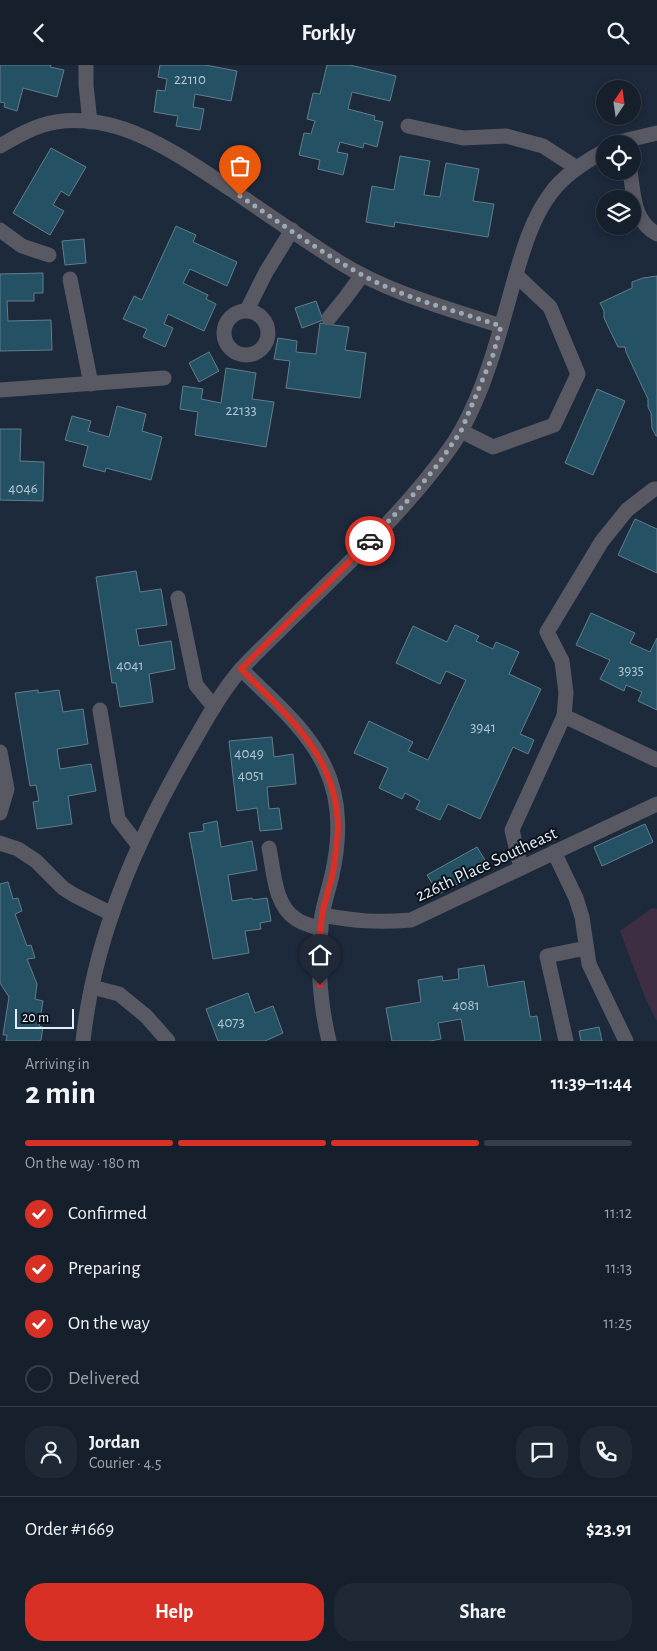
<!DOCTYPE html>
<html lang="en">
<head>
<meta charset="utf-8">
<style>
  body { margin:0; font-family:"Alegreya Sans",sans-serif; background:#1f2835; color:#f1f3f6; height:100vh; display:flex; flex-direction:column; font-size:19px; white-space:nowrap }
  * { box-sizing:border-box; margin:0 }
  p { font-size:16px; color:#9ea3aa }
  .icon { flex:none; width:28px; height:28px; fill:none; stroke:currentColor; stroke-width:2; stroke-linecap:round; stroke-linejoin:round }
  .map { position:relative; height:976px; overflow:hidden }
  .details { display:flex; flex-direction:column; background:#16202d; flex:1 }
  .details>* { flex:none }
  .needle { width:32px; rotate:13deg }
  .controls { position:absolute; left:596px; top:15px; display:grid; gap:10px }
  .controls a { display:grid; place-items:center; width:45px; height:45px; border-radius:50%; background:#16202d; box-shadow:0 2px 8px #0003,0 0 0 1px #353e49; font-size:25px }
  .scale { position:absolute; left:15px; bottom:12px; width:59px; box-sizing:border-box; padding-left:5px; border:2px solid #e4edf9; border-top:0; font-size:14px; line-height:18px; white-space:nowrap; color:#e4edf9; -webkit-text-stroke:4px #0c121a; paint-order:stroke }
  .pin { position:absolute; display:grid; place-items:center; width:42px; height:42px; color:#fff; margin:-51px -21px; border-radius:50% 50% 50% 0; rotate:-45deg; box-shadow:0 0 5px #0007 }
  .pin .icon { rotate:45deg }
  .courier { position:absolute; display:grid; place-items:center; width:50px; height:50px; margin:-25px; border:4px solid #d93025; border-radius:50%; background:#fff; color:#222; box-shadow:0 1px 6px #0007 }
  .overview em { font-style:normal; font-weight:700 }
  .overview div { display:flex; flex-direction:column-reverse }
  .overview { display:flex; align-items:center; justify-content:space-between; height:85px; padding:0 25px }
  h1 { font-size:32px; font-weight:700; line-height:38px }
  .bar { display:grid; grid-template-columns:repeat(4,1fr); gap:8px 5px; align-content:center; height:60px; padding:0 25px }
  .bar i { height:6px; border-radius:4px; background:#353e49 }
  .bar .active { background:#d93025 }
  .bar p { grid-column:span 4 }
  .line { display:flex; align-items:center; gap:12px; padding:0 25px; border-top:1px solid #353e49 }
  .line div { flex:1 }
  .round { display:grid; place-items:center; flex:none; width:52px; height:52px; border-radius:20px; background:#1f2835 }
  ol { padding:0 25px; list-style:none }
  li { display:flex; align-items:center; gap:15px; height:55px }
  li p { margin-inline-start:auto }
  li .icon { padding:5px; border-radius:50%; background:#d93025; color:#fff; stroke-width:4 }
  li:last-child { color:#9ea3aa }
  li i { width:28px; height:28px; border:2px solid #353e49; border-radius:50% }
  .button { display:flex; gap:10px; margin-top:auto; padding:10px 25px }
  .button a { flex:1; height:58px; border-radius:20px; background:#d93025; color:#fff; font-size:20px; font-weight:700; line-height:58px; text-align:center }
  .button a+a { background:#1f2835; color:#f1f3f6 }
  header { display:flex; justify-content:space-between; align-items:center; height:65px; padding:0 25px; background:#16202d; font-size:22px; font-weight:700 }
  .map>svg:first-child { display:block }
  .green { fill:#3d2e44 }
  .building { fill:#245164; stroke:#617e8b }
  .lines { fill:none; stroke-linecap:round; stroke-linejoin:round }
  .minor { stroke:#595964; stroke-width:15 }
  .done { stroke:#9ea9b7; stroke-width:5; stroke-dasharray:0 9 }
  .route { stroke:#d93025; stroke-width:6 }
  .labels { text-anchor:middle; stroke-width:4; stroke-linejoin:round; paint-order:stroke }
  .number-label { font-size:15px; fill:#b4c6d4 }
  .street-label { font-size:18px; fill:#e4edf9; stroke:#0c121a }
</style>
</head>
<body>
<header><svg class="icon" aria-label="back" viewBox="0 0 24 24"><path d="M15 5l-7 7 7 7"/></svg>Forkly<svg class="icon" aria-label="search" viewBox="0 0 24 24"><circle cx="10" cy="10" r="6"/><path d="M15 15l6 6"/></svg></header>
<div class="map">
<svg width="657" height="976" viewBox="0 0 657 976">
  <rect width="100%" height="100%" fill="#1d2a3c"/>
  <!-- green -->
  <polygon class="green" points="652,843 657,844 657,956 646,935 620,866"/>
  <!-- building -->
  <g class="building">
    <polygon points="0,0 51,0 50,2 64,5 57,32 23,23 17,46 4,42 5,38 0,37"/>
    <polygon points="160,0 205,0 237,6 231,36 195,29 193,42 204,44 200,65 176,61 178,51 154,47 157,25 165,26 167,14 158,12"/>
    <polygon points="327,0 350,0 396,11 390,36 352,27 348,44 375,51 374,55 383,57 377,82 364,78 363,83 340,77 337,87 348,89 343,110 318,104 320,95 299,90 304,68 311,69 315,56 307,54 313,28 320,29"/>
    <polygon points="51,83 86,102 69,131 61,126 53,140 64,146 50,170 13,148"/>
    <polygon points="400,91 430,96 424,130 440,132 446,98 479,104 473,136 494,139 488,172 395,157 394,162 366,157 372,121 394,125"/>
    <polygon points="176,161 196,170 193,177 237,197 227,221 190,204 183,218 208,230 206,234 216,239 204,266 168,249 164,259 173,263 165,282 143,272 147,264 123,254 134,231 142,235"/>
    <polygon points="84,174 86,198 65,200 62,176"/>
    <polygon points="43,208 43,228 34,228 34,236 7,236 8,256 51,255 52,285 0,286 0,209"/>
    <polygon points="657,211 657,371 656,371 652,363 651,348 648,342 648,334 626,287 625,282 618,282 604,253 604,246 600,238 632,223 632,217 643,213"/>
    <polygon points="316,236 323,255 302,263 295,243"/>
    <polygon points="320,258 349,262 345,285 366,288 360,333 286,323 290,296 274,294 278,273 297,276 296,287 316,289"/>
    <polygon points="209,287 219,306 199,317 189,298"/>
    <polygon points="226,303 256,308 252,334 274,337 266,382 195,370 198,347 180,344 183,321 203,324 201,334 221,338"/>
    <polygon points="597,324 625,336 593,410 565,398"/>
    <polygon points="117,341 146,349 142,366 162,372 151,415 106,403 105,407 83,401 88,381 65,375 72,351 91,356 88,366 109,372"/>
    <polygon points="0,364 21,364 20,396 44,397 43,436 0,435"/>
    <polygon points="635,454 657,464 657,508 618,490"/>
    <polygon points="136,506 140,527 161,524 167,560 136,564 139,581 171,576 175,604 149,609 153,637 120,642 116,618 112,618 96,512"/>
    <polygon points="591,548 635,568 630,578 650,587 657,573 657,645 638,636 642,627 626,620 624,626 600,614 610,595 576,580"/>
    <polygon points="455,560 479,571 476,576 493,584 496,577 519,587 509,609 541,624 520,669 534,675 528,689 513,682 480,754 448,739 440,755 416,744 420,736 405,728 402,734 379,723 388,703 354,688 369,656 413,677 408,686 428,695 466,615 446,606 440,619 396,598 413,561 447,577"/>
    <polygon points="38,625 38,628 59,625 63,647 83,644 88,679 57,684 60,704 91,699 96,726 68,731 72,759 37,764 33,737 39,736 36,720 30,721 15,628"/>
    <polygon points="272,672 274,692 293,689 296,719 267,722 269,744 279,743 282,764 260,766 257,743 237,746 229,676"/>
    <polygon points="217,756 221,782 252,776 257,805 228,810 232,836 252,833 253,835 267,833 271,856 260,858 261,864 245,866 249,888 213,894 189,768 204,766 203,759"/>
    <polygon points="645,759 653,777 602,801 594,782"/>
    <polygon points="477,782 489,802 439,829 427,810"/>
    <polygon points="8,817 13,834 18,833 22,846 15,849 27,881 31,880 35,893 27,894 37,919 35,934 43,936 39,961 43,962 41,975 39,976 6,976 7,970 3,970 9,932 0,918 0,819"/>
    <polygon points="484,900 488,922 524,916 530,952 537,951 541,976 465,976 461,954 438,958 441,974 430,976 392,976 386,943 421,937 418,915 442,911 443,916 459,914 458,904"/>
    <polygon points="248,928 255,948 273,941 283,968 265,976 218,976 206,944"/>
    <polygon points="599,962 602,976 581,976 579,966"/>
  </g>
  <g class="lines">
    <!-- minor -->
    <g class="minor">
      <polyline points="86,0 86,20 90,57"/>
      <polyline points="408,61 463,73 506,71 543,81 577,103"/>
      <polyline points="617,79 623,76 657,68"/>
      <path d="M 0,81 C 17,71 36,60 56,57 C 122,47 180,91 232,125 C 267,149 303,174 339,197 C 389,228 446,243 501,261"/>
      <path d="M 630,106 C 634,131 633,156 657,169"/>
      <polyline points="0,165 22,181 49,190"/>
      <polyline points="70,214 91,319"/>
      <polyline points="247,245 266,207 292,165"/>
      <circle cx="246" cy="268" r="22"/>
      <polyline points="329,253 346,232 362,210"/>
      <polyline points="0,325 164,313"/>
      <polyline points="461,366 493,382 554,360 578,309 550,242 516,210"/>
      <polyline points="178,533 196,620 214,642"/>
      <path d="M 241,604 C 271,634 307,663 325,702 C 341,735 340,775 332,810 C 329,824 324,837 322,851 C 317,893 319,935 329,976"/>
      <polyline points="100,645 118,754 139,781"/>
      <polyline points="564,651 566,628 562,596 547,567 602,476 627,445 654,424 657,424"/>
      <polyline points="0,687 7,724 0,748"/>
      <polyline points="0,778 18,784 36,796 63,823 74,830 112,849"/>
      <path d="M 269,783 C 274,806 274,840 296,854 C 303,859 313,861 321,864"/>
      <polyline points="554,787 576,833 582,852 589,899 626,976"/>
      <polyline points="521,803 512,765 564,651 657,695"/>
      <path d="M 322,850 C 356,856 377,858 411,855 L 657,739"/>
      <polyline points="92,922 119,929 146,951 168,976"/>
      <path d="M 83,976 C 94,873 136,777 187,688 C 204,659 220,628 242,603 C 256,588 272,573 287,558 C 334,512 382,468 424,417 C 437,401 451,384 461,366 C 487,319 500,266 514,216 C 523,185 532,153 551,128 C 564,110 586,96 605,86"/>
      <polyline points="566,976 547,891 586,883"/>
    </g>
  </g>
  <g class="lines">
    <!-- done -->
    <path class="done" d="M 240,131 C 282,159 324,190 368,213 C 410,235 457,246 501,261 L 493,290 L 461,366 L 439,398 L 412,431 L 370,476"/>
    <!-- route -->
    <path class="route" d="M 320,920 C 319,897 319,874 322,851 C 324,836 330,822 333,807 C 335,792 338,776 338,761 C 336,689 288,652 241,604 L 370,476"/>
  </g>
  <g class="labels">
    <!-- number labels -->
    <g class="number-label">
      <text x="190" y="19">22110</text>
      <text x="241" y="350">22133</text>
      <text x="23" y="428">4046</text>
      <text x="130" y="605">4041</text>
      <text x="631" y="610">3935</text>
      <text x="483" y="667">3941</text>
      <text x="249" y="693">4049</text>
      <text x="251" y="715">4051</text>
      <text x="466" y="945">4081</text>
      <text x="231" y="962">4073</text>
    </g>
    <!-- street labels -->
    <g class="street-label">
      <text transform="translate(486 799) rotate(-25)" y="6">226th Place Southeast</text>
    </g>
  </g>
</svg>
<div class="controls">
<a><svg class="needle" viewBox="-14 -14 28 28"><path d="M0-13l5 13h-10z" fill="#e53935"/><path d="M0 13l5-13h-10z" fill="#9ea3aa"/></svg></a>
<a><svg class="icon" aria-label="locate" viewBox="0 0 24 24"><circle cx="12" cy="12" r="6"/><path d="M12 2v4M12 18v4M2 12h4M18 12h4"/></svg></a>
<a><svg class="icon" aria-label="layers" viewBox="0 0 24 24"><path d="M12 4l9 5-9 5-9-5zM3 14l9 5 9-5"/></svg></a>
</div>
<div class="scale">20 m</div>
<div class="pin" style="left:240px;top:131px;background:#ea580c"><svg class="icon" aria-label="bag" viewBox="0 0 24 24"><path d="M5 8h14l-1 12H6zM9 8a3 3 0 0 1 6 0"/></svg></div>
<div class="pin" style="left:320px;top:920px;background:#1f2937"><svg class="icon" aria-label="home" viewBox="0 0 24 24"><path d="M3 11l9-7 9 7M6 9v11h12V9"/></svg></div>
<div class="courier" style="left:370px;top:476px"><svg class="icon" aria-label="car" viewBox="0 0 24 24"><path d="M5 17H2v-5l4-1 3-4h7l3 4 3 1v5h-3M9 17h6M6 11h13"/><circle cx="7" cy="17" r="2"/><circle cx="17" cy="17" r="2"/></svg></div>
</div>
<section class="details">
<div class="overview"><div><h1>2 min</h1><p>Arriving in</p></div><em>11:39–11:44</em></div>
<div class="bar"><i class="active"></i><i class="active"></i><i class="active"></i><i></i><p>On the way · 180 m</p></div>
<ol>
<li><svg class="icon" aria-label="check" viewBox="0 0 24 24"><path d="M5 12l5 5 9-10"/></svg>Confirmed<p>11:12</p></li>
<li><svg class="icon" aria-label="check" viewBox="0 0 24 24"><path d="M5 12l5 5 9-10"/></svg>Preparing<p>11:13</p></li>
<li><svg class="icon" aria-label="check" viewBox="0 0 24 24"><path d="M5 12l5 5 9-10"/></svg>On the way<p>11:25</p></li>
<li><i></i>Delivered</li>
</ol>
<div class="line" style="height:90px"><a class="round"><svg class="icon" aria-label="person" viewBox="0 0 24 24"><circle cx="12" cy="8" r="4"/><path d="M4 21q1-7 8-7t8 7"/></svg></a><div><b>Jordan</b><p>Courier · 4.5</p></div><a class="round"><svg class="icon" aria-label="chat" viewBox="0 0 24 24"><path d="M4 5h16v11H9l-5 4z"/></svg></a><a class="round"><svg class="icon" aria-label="phone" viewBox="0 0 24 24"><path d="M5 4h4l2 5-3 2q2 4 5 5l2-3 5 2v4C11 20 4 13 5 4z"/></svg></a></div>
<div class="line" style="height:65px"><div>Order #1669</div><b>$23.91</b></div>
<div class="button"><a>Help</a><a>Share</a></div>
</section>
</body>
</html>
